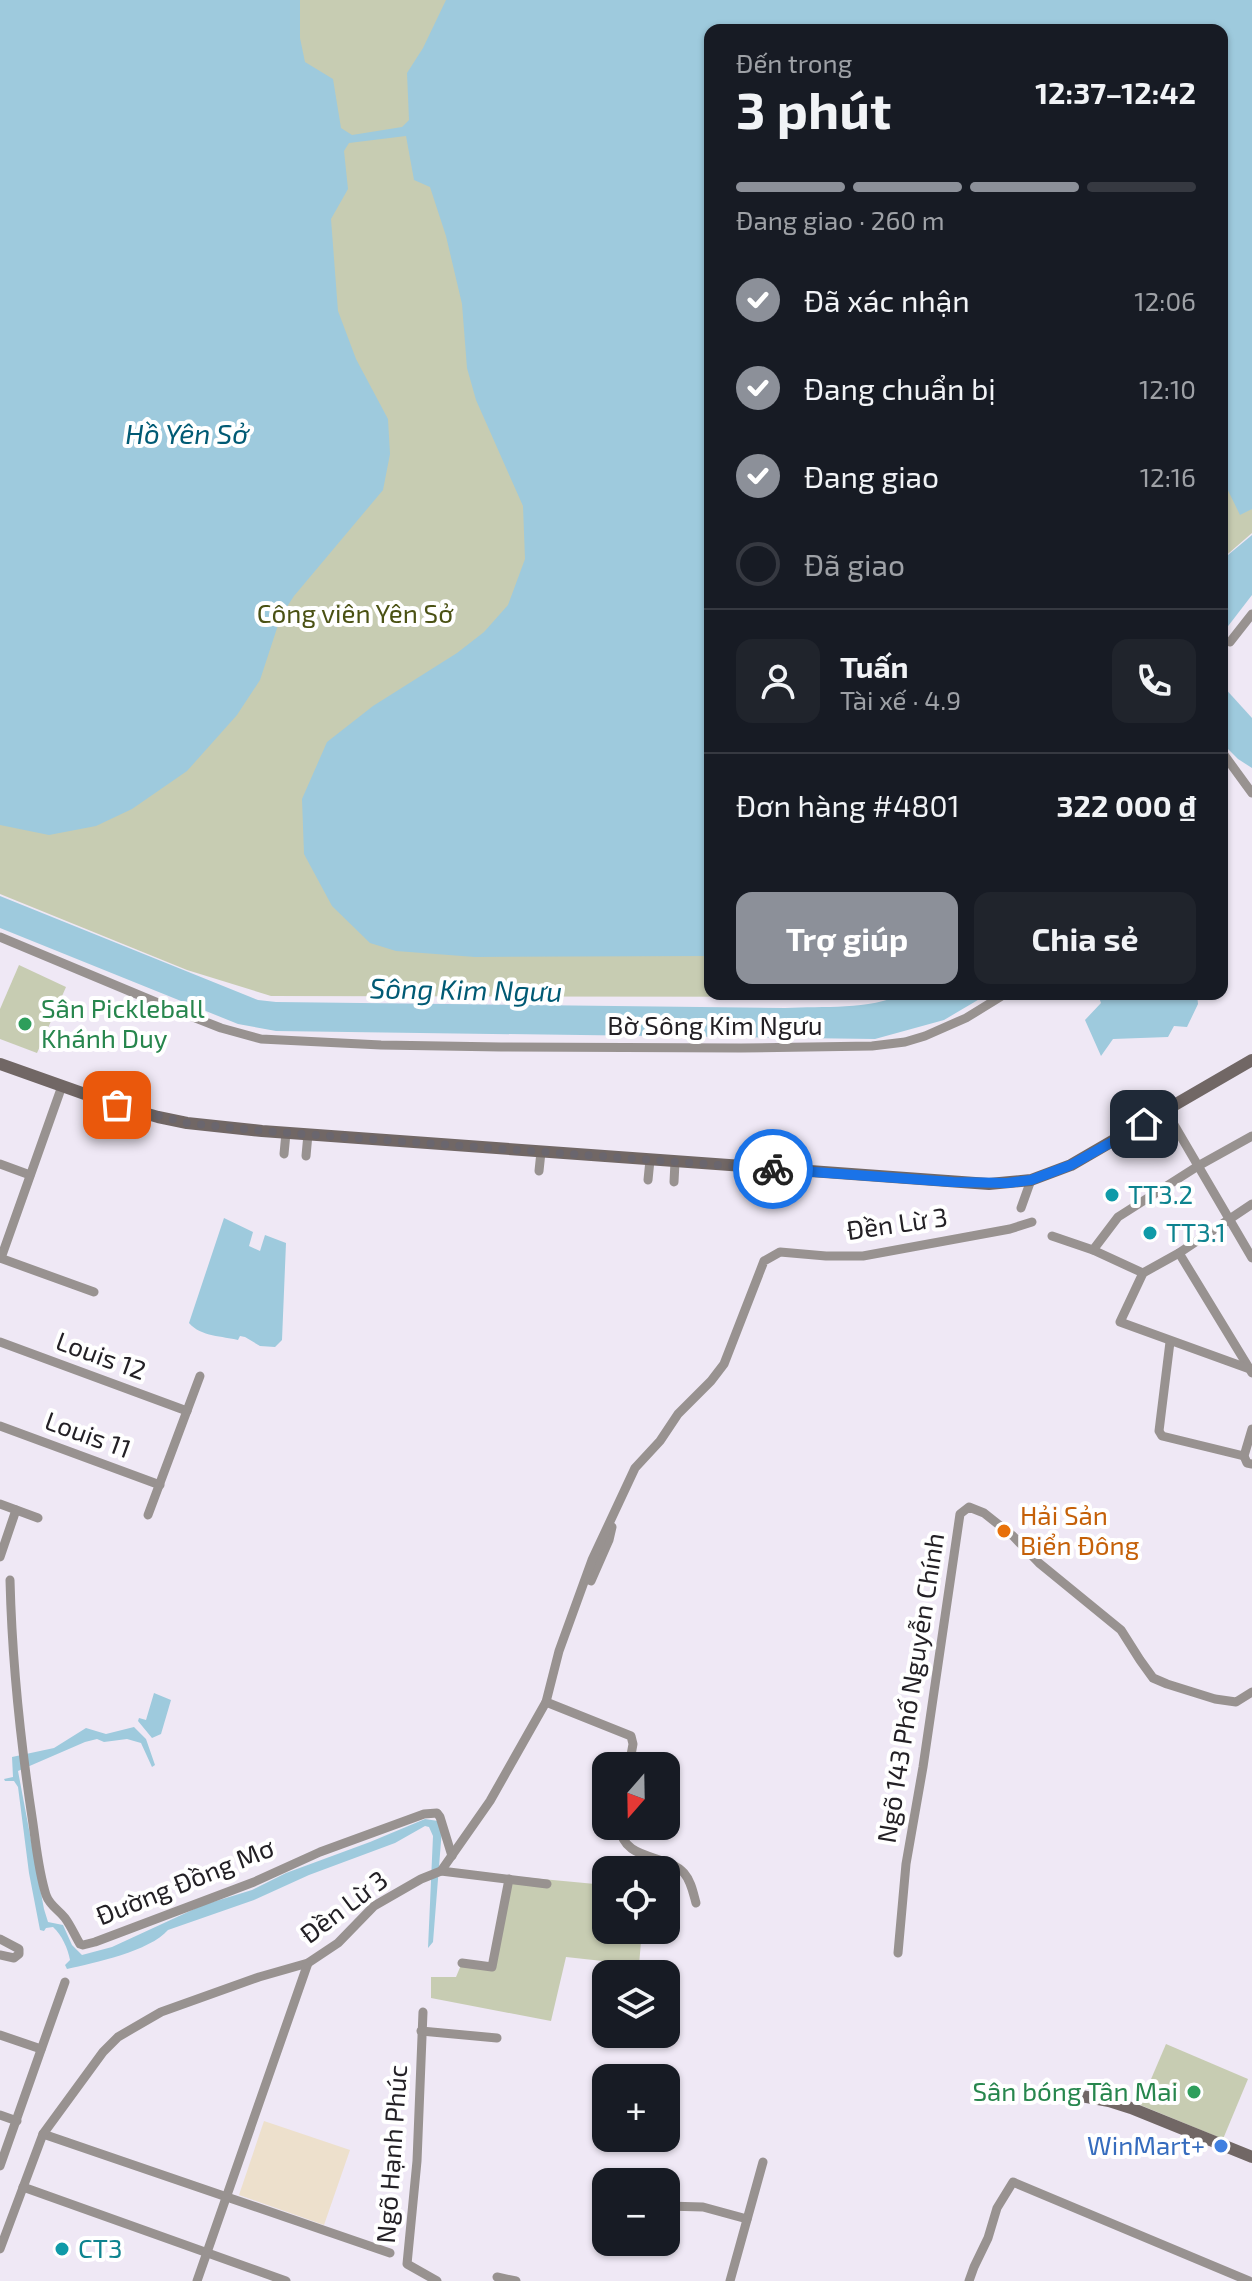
<!DOCTYPE html>
<html lang="vi">
<head>
<meta charset="utf-8">
<style>
  body { margin:0; font-family:"Exo 2",sans-serif; background:#20242c; color:#f1f3f6; height:100vh; display:flex; flex-direction:column; font-size:30px; white-space:nowrap }
  * { box-sizing:border-box; margin:0 }
  p { font-size:26px; color:#9ea1a6 }
  .icon { flex:none; width:44px; height:44px; fill:none; stroke:currentColor; stroke-width:2; stroke-linecap:round; stroke-linejoin:round }
  .map { position:relative; flex:1; overflow:hidden }
  .drawer { position:absolute; left:704px; top:24px; width:524px; height:976px; display:flex; flex-direction:column; background:#171b24; border-radius:16px; box-shadow:0 2px 6px #0004 }
  .drawer>* { flex:none }
  .needle { width:52px; rotate:200deg }
  .fabs { position:absolute; left:592px; top:1752px; display:grid; gap:16px }
  .fabs a { display:grid; place-items:center; width:88px; height:88px; border-radius:16px; background:#171b24; box-shadow:0 2px 6px #0004; font-size:40px }
  .pin { position:absolute; display:grid; place-items:center; width:68px; height:68px; color:#fff; margin:-34px; border-radius:16px; box-shadow:0 4px 12px #0006 }
  .courier { position:absolute; display:grid; place-items:center; width:80px; height:80px; margin:-40px; border:6px solid #1a73e8; border-radius:50%; background:#fff; color:#222; box-shadow:0 2px 10px #0007 }
  .headline em { font-style:normal; font-weight:700 }
  .headline div { display:flex; flex-direction:column-reverse }
  .headline { display:flex; align-items:center; justify-content:space-between; height:136px; padding:0 32px }
  h1 { font-size:52px; font-weight:700; line-height:60px }
  .bar { display:grid; grid-template-columns:repeat(4,1fr); gap:12px 8px; align-content:center; height:96px; padding:0 32px }
  .bar i { height:10px; border-radius:6px; background:#363941 }
  .bar .selected { background:#8c9099 }
  .bar p { grid-column:span 4 }
  .line { display:flex; align-items:center; gap:20px; padding:0 32px; border-top:2px solid #363941 }
  .line div { flex:1 }
  .round { display:grid; place-items:center; flex:none; width:84px; height:84px; border-radius:16px; background:#20242c }
  ol { padding:0 32px; list-style:none }
  li { display:flex; align-items:center; gap:24px; height:88px }
  li p { margin-inline-start:auto }
  li .icon { padding:8px; border-radius:50%; background:#8c9099; color:#fff; stroke-width:4 }
  li:last-child { color:#9ea1a6 }
  li i { width:44px; height:44px; border:4px solid #363941; border-radius:50% }
  .primary-button { display:flex; gap:16px; margin-top:auto; padding:16px 32px }
  .primary-button a { flex:1; height:92px; border-radius:16px; background:#8c9099; color:#fff; font-size:32px; font-weight:700; line-height:92px; text-align:center }
  .primary-button a+a { background:#20242c; color:#f1f3f6 }
  .map>svg:first-child { display:block }
  .commercial { fill:#ede0cc }
  .green { fill:#c7ccb2 }
  .water { fill:#9ecadd }
  .lines { fill:none; stroke-linecap:round; stroke-linejoin:round }
  .street { stroke:#989290; stroke-width:9 }
  .secondary { stroke:#716765; stroke-width:12 }
  .done { stroke:#6a666e; stroke-width:8; stroke-dasharray:0 14.4 }
  .route { stroke:#1a73e8; stroke-width:10 }
  .leisure-dot { fill:#2e9e5b; stroke:#fff; stroke-width:3 }
  .culture-dot { fill:#0f9aa8; stroke:#fff; stroke-width:3 }
  .food-dot { fill:#e8710a; stroke:#fff; stroke-width:3 }
  .shop-dot { fill:#3f7fe0; stroke:#fff; stroke-width:3 }
  .labels { text-anchor:middle; stroke-width:8; stroke-linejoin:round; paint-order:stroke }
  .park-label { font-size:26px; fill:#4a5113; stroke:#fff }
  .leisure-label { font-size:26px; fill:#27864d; stroke:#fff; text-anchor:start }
  .street-label { font-size:26px; fill:#232025; stroke:#fff }
  .culture-label { font-size:26px; fill:#0d838f; stroke:#fff; text-anchor:start }
  .food-label { font-size:26px; fill:#c56008; stroke:#fff; text-anchor:start }
  .shop-label { font-size:26px; fill:#366cbe; stroke:#fff; text-anchor:end }
  .water-label { font-size:28px; font-style:italic; fill:#005a74; stroke:#fff }
</style>
</head>
<body>
<div class="map">
<svg width="1252" height="2281" viewBox="0 0 1252 2281">
  <rect width="100%" height="100%" fill="#efe8f5"/>
  <!-- commercial -->
  <polygon class="commercial" points="264,2121 350,2150 324,2225 239,2195"/>
  <!-- green -->
  <g class="green">
    <polygon points="0,0 1252,0 1252,533 1222,559 1222,30 710,30 710,994 880,994 872,997 271,996 187,970 0,894"/>
    <polygon points="19,965 66,987 37,1053 0,1039 0,1009"/>
    <polygon points="510,1876 606,1885 606,1930 642,1930 639,1965 566,1957 551,2021 431,1998 431,1977 456,1977 461,1965 493,1968"/>
    <polygon points="1166,2044 1248,2079 1223,2139 1140,2105"/>
  </g>
  <!-- water -->
  <g class="water">
    <polygon points="0,0 300,0 300,38 305,62 333,79 341,128 352,135 402,127 409,120 407,73 423,48 446,0 1252,0 1252,509 1240,515 1222,478 1222,30 710,30 710,956 475,957 396,951 370,943 332,906 304,854 302,799 327,742 373,706 457,653 484,632 508,605 525,559 523,506 476,400 467,368 462,304 446,236 430,187 414,180 406,136 349,143 344,151 348,189 331,219 338,311 356,359 388,419 390,454 383,490 294,596 281,616 260,680 237,715 187,771 132,809 96,826 49,835 0,825"/>
    <polygon points="1252,535 1252,595 1222,634 1222,560"/>
    <polygon points="1222,685 1252,718 1252,768 1238,759 1222,743"/>
    <path d="M 0,896 L 243,994 L 258,1000 L 276,1002 L 785,1008 C 824,1006 868,1010 904,994 L 988,994 L 944,1020 L 875,1039 L 276,1031 L 238,1024 L 0,928 Z"/>
    <polygon points="1098,994 1197,994 1198,1004 1187,1027 1174,1026 1168,1037 1113,1039 1101,1056 1085,1020 1101,1003"/>
    <path d="M 224,1218 L 253,1232 L 249,1246 L 260,1251 L 265,1235 L 286,1243 L 282,1340 L 275,1347 L 260,1346 L 245,1337 L 240,1336 L 238,1340 C 223,1336 201,1337 189,1323 Z"/>
    <polygon points="154,1693 171,1700 161,1734 152,1738 138,1721 139,1718 146,1720"/>
    <path d="M 134,1727 L 146,1739 L 155,1765 L 152,1767 L 141,1743 L 127,1739 L 104,1742 L 97,1739 L 85,1742 L 18,1771 L 44,1909 L 48,1922 L 63,1925 L 72,1945 L 82,1955 L 112,1947 L 203,1905 L 252,1890 L 286,1873 L 370,1842 L 425,1819 L 438,1821 L 442,1829 L 433,1942 L 428,1948 L 433,1836 L 429,1827 L 425,1826 L 395,1843 L 309,1875 L 254,1900 L 168,1930 C 150,1951 94,1963 67,1969 L 65,1965 L 70,1960 C 68,1949 62,1935 53,1927 L 46,1928 L 44,1931 L 40,1930 L 29,1873 L 18,1787 L 14,1781 L 5,1781 L 4,1779 L 13,1777 L 12,1757 L 54,1748 L 86,1728 L 106,1734 Z"/>
  </g>
  <g class="lines">
    <!-- street -->
    <g class="street">
      <polyline points="1230,642 1252,614"/>
      <polyline points="1222,752 1252,793"/>
      <polyline points="0,937 170,1008 221,1028 261,1039 381,1045 501,1047 741,1048 872,1046 905,1042 925,1036 966,1018 1005,994"/>
      <polyline points="1166,1111 1252,1258"/>
      <polyline points="284,1154 286,1133"/>
      <polyline points="306,1156 308,1134"/>
      <polyline points="0,1164 30,1175"/>
      <polyline points="539,1171 541,1152"/>
      <polyline points="648,1180 650,1160"/>
      <polyline points="674,1182 675,1162"/>
      <polyline points="783,1191 784,1170"/>
      <polyline points="1021,1208 1031,1180"/>
      <polyline points="1052,1236 1093,1250 1143,1273"/>
      <polyline points="1093,1250 1118,1217 1198,1166 1252,1136"/>
      <polyline points="1179,1253 1252,1373"/>
      <polyline points="0,1258 94,1292"/>
      <polyline points="1,1258 62,1086"/>
      <polyline points="0,1342 187,1411"/>
      <polyline points="1170,1342 1159,1431 1162,1436 1244,1456"/>
      <polyline points="1247,1368 1120,1322 1143,1273 1179,1253 1252,1204"/>
      <polyline points="0,1426 160,1485"/>
      <polyline points="1252,1429 1244,1456 1247,1463 1252,1464"/>
      <polyline points="0,1504 38,1518"/>
      <polyline points="148,1515 200,1376"/>
      <polyline points="0,1557 16,1510"/>
      <path d="M 10,1580 C 12,1660 20,1738 32,1817 C 36,1843 38,1870 46,1895 C 50,1906 58,1909 65,1918 C 71,1926 75,1936 80,1944 L 83,1945 L 95,1942 L 254,1882 L 320,1852 L 424,1814 L 437,1813 L 440,1817 L 452,1856"/>
      <polyline points="591,1581 609,1540 612,1527"/>
      <polyline points="546,1702 631,1736 633,1744 629,1766"/>
      <path d="M 620,1826 C 622,1862 666,1853 684,1873 C 691,1881 693,1892 696,1903"/>
      <polyline points="441,1871 547,1884"/>
      <polyline points="0,1939 19,1949 19,1954 14,1958 0,1955"/>
      <polyline points="898,1953 906,1864 923,1767 960,1514 969,1507 984,1513 1013,1536 1039,1563 1121,1630 1140,1660 1153,1678 1167,1684 1215,1699 1236,1702 1252,1692"/>
      <polyline points="462,1963 492,1967 509,1879"/>
      <polyline points="423,2012 417,2161 407,2264 437,2281"/>
      <polyline points="421,2031 497,2038"/>
      <polyline points="0,2035 41,2049"/>
      <polyline points="0,2115 17,2121"/>
      <polyline points="43,2134 390,2253"/>
      <polyline points="0,2166 65,1982"/>
      <polyline points="23,2187 286,2281"/>
      <polyline points="666,2206 703,2207 747,2219"/>
      <polyline points="606,2240 606,2237"/>
      <polyline points="0,2249 43,2134 103,2052 118,2037 161,2012 259,1977 308,1963 338,1943 374,1906 421,1879 441,1871 490,1801 546,1702 559,1651 592,1560 635,1468 660,1441 678,1414 711,1381 724,1364 764,1261 780,1252 826,1256 863,1256 1010,1229 1032,1222"/>
      <polyline points="497,2277 516,2281"/>
      <polyline points="197,2281 308,1963"/>
      <polyline points="730,2281 763,2162"/>
      <polyline points="969,2281 974,2267 988,2238 997,2208 1013,2182 1249,2281"/>
    </g>
    <!-- secondary -->
    <g class="secondary">
      <polyline points="0,1064 113,1104 158,1117 187,1123 262,1131 989,1184 1031,1180 1071,1165 1252,1060"/>
      <polyline points="1070,2094 1109,2101 1131,2108 1252,2157"/>
    </g>
  </g>
  <g class="lines">
    <!-- done -->
    <polyline class="done" points="117,1105 187,1123 262,1131 773,1169"/>
    <!-- route -->
    <polyline class="route" points="773,1169 953,1182 1007,1183 1031,1180 1071,1165 1144,1124"/>
  </g>
  <!-- markers -->
  <g class="leisure-dot">
    <circle cx="25" cy="1024" r="8"/>
    <circle cx="1194" cy="2092" r="8"/>
  </g>
  <g class="culture-dot">
    <circle cx="1112" cy="1195" r="8"/>
    <circle cx="1150" cy="1233" r="8"/>
    <circle cx="62" cy="2249" r="8"/>
  </g>
  <circle class="food-dot" cx="1004" cy="1531" r="8"/>
  <circle class="shop-dot" cx="1221" cy="2146" r="8"/>
  <g class="labels">
    <!-- park labels -->
    <g class="park-label">
      <text x="355" y="623">Công viên Yên Sở</text>
    </g>
    <!-- leisure labels -->
    <g class="leisure-label">
      <text x="41" y="1018">Sân Pickleball<tspan x="41" dy="30">Khánh Duy</tspan></text>
      <text x="1178" y="2101" text-anchor="end">Sân bóng Tân Mai</text>
    </g>
    <!-- street labels -->
    <g class="street-label">
      <text x="715" y="1035">Bờ Sông Kim Ngưu</text>
      <text transform="translate(897 1224) rotate(-8)" y="9">Đền Lừ 3</text>
      <text transform="translate(101 1356) rotate(20)" y="9">Louis 12</text>
      <text transform="translate(88 1435) rotate(20)" y="9">Louis 11</text>
      <text transform="translate(911 1688) rotate(-81)" y="9">Ngõ 143 Phố Nguyễn Chính</text>
      <text transform="translate(185 1882) rotate(-22)" y="9">Đường Đồng Mơ</text>
      <text transform="translate(344 1907) rotate(-37)" y="9">Đền Lừ 3</text>
      <text transform="translate(392 2154) rotate(-86)" y="9">Ngõ Hạnh Phúc</text>
    </g>
    <!-- culture labels -->
    <g class="culture-label">
      <text x="1128" y="1204">TT3.2</text>
      <text x="1166" y="1242">TT3.1</text>
      <text x="78" y="2258">CT3</text>
    </g>
    <!-- food labels -->
    <g class="food-label">
      <text x="1020" y="1525">Hải Sản<tspan x="1020" dy="30">Biển Đông</tspan></text>
    </g>
    <!-- shop labels -->
    <g class="shop-label">
      <text x="1205" y="2155">WinMart+</text>
    </g>
    <!-- water labels -->
    <g class="water-label">
      <text x="187" y="444">Hồ Yên Sở</text>
      <text transform="translate(466 990) rotate(1)" y="10">Sông Kim Ngưu</text>
    </g>
  </g>
</svg>
<div class="fabs">
<a><svg class="needle" viewBox="-14 -14 28 28"><path d="M0-13l5 13h-10z" fill="#e53935"/><path d="M0 13l5-13h-10z" fill="#9ea1a6"/></svg></a>
<a><svg class="icon" aria-label="locate" viewBox="0 0 24 24"><circle cx="12" cy="12" r="6"/><path d="M12 2v4M12 18v4M2 12h4M18 12h4"/></svg></a>
<a><svg class="icon" aria-label="layers" viewBox="0 0 24 24"><path d="M12 4l9 5-9 5-9-5zM3 14l9 5 9-5"/></svg></a>
<a>+</a>
<a>−</a>
</div>
<div class="pin" style="left:117px;top:1105px;background:#ea580c"><svg class="icon" aria-label="bag" viewBox="0 0 24 24"><path d="M5 8h14l-1 12H6zM9 8a3 3 0 0 1 6 0"/></svg></div>
<div class="pin" style="left:1144px;top:1124px;background:#1f2937"><svg class="icon" aria-label="home" viewBox="0 0 24 24"><path d="M3 11l9-7 9 7M6 9v11h12V9"/></svg></div>
<div class="courier" style="left:773px;top:1169px"><svg class="icon" aria-label="bike" viewBox="0 0 24 24"><circle cx="6" cy="16" r="4"/><circle cx="18" cy="16" r="4"/><path d="M6 16l4-8h5l3 8M10 8l3 8H6M13 5h3"/></svg></div>
<section class="drawer">
<div class="headline"><div><h1>3 phút</h1><p>Đến trong</p></div><em>12:37–12:42</em></div>
<div class="bar"><i class="selected"></i><i class="selected"></i><i class="selected"></i><i></i><p>Đang giao · 260 m</p></div>
<ol>
<li><svg class="icon" aria-label="check" viewBox="0 0 24 24"><path d="M5 12l5 5 9-10"/></svg>Đã xác nhận<p>12:06</p></li>
<li><svg class="icon" aria-label="check" viewBox="0 0 24 24"><path d="M5 12l5 5 9-10"/></svg>Đang chuẩn bị<p>12:10</p></li>
<li><svg class="icon" aria-label="check" viewBox="0 0 24 24"><path d="M5 12l5 5 9-10"/></svg>Đang giao<p>12:16</p></li>
<li><i></i>Đã giao</li>
</ol>
<div class="line" style="height:144px"><a class="round"><svg class="icon" aria-label="person" viewBox="0 0 24 24"><circle cx="12" cy="8" r="4"/><path d="M4 21q1-7 8-7t8 7"/></svg></a><div><b>Tuấn</b><p>Tài xế · 4.9</p></div><a class="round"><svg class="icon" aria-label="phone" viewBox="0 0 24 24"><path d="M5 4h4l2 5-3 2q2 4 5 5l2-3 5 2v4C11 20 4 13 5 4z"/></svg></a></div>
<div class="line" style="height:104px"><div>Đơn hàng #4801</div><b>322 000 ₫</b></div>
<div class="primary-button"><a>Trợ giúp</a><a>Chia sẻ</a></div>
</section>
</div>
</body>
</html>
